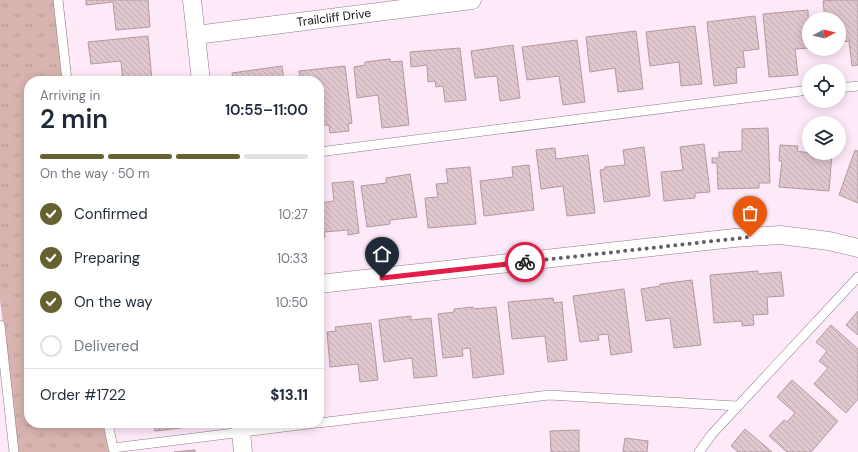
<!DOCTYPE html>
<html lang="en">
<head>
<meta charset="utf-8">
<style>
  body { margin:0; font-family:"DM Sans",sans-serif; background:#f2f2f3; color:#1f2937; height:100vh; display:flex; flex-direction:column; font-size:15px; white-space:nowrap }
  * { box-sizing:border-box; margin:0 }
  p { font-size:13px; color:#747a83 }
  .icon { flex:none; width:22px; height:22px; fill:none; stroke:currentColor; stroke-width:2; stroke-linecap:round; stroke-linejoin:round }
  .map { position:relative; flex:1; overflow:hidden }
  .side { position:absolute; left:24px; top:76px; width:300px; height:352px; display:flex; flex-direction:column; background:#fff; border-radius:16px; box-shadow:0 2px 10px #0003 }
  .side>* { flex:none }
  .needle { width:26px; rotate:83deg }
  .buttons { position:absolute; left:802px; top:12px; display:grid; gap:8px }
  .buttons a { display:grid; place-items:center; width:44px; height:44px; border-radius:50%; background:#fff; box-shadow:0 2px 10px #0003; font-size:20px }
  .pin { position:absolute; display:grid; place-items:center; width:34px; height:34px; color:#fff; margin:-41px -17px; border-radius:50% 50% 50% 0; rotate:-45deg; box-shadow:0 0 4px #0007 }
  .pin .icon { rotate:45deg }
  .courier { position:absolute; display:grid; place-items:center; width:40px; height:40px; margin:-20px; border:3px solid #e11d48; border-radius:50%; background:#fff; color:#222; box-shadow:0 1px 5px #0007 }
  .headline em { font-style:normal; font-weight:600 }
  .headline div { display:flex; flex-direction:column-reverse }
  .headline { display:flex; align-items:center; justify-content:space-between; height:68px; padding:0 16px }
  h1 { font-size:26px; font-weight:600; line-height:30px }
  .bar { display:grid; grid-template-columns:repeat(4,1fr); gap:6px 4px; align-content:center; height:48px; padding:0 16px }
  .bar i { height:5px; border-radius:3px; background:#e0e1e3 }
  .bar .selected { background:#66612e }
  .bar p { grid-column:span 4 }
  .line { display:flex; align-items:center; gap:10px; padding:0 16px; border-top:1px solid #e0e1e3 }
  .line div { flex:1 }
  ol { padding:0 16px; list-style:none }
  li { display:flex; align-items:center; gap:12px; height:44px }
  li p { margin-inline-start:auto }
  li .icon { padding:4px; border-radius:50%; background:#66612e; color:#fff; stroke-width:4 }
  li:last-child { color:#747a83 }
  li i { width:22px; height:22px; border:2px solid #e0e1e3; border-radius:50% }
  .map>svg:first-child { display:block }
  .grass { fill:url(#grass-tufts) }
  .building { fill:url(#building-back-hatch); stroke:#b299a0 }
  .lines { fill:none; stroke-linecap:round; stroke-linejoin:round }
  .service-casing { stroke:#8e7c8a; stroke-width:10 }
  .minor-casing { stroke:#8e7c8a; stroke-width:19 }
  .service { stroke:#fff; stroke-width:9 }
  .minor { stroke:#fff; stroke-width:18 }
  .done { stroke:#685c65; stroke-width:4; stroke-dasharray:0 7.2 }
  .route { stroke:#e11d48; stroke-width:5 }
  .labels { text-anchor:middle; stroke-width:4; stroke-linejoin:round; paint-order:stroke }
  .street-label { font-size:12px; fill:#171015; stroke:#fefefe }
</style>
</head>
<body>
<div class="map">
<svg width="858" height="452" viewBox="0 0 858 452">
  <defs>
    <pattern id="grass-tufts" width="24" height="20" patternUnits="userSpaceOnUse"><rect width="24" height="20" fill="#d8b3af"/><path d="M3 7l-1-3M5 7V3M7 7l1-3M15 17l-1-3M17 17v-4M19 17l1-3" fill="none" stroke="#b99996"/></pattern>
    <pattern id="building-back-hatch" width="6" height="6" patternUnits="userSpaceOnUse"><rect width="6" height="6" fill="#e1c7ce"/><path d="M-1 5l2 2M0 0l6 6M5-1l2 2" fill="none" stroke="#c0aab0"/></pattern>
  </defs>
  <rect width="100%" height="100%" fill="#fee9f9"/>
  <!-- grass -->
  <polygon class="grass" points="0,0 63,0 72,81 29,81 29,423 110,423 113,452 18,452 0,299"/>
  <!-- building -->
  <g class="building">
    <polygon points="86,0 148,0 150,27 116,30 113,2 86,5"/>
    <polygon points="835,0 858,0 858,65 852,66 849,41 842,42 842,39 839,40 839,19 825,19 823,1"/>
    <polygon points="808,10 809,48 795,49 798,75 769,77 763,14"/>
    <polygon points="755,16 759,49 743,51 745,67 736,68 737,83 714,86 707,22"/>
    <polygon points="695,26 702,84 681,86 679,62 650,66 646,32"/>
    <polygon points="636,31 643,89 618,92 615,68 590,72 586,37"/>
    <polygon points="148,36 152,81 123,81 121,61 91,64 88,42"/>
    <polygon points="577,40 585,102 563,105 559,76 527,80 522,47"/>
    <polygon points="513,45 520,98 500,101 497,76 475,78 471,51"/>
    <polygon points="460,48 466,100 445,102 443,86 436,87 435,81 428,82 427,65 411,67 410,52"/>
    <polygon points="390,59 390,62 402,61 409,125 382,128 378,95 357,98 354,67 365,65 365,62"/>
    <polygon points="282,66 284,81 233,81 232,73"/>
    <polygon points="345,66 352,123 348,124 349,131 330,133 329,125 322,125 320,110 319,110 319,81 300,81 299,71"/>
    <polygon points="768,128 770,183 759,183 759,188 718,189 717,163 712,163 712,158 719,158 719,152 742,151 742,129"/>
    <polygon points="704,144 710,192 695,193 695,198 664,201 661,172 683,170 680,147"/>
    <polygon points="780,145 798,146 797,151 809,153 832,153 829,191 779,187 782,161 779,161"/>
    <polygon points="644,147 650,196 604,202 600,170 605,169 605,167 625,165 623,150"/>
    <polygon points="555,148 556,159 588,155 595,213 567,216 563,186 541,189 536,150"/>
    <polygon points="855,150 858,151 858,203 839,195"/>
    <polygon points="529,165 534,210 484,216 480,181 513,177 512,167"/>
    <polygon points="470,167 476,224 428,228 425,198 438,197 436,184 448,183 446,169"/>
    <polygon points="410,174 417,217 390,220 390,224 367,227 361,186 386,183 386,178"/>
    <polygon points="353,181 359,233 348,235 348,230 324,232 325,237 319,237 319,198 321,203 334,201 332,183"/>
    <polygon points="758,271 758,274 781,272 784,296 767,297 768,314 753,315 754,325 742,326 742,321 714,323 710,275"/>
    <polygon points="692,280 701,345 674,348 670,318 646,321 641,289 660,286 660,284"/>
    <polygon points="624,289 632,352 611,355 608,334 598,335 599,340 580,342 573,296"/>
    <polygon points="553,298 554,303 562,302 567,360 548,362 545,336 512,339 508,302"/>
    <polygon points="473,307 474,309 496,307 504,374 473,378 470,348 462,349 463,356 443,358 438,314 454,312 454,309"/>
    <polygon points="858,311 858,335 846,325"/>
    <polygon points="411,316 411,320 431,318 437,376 414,378 412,358 384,362 379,320"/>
    <polygon points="371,323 378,380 360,382 358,364 330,367 327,332 336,331 335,327"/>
    <polygon points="831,325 858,349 858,399 846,413 814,384 828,368 819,361 827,351 816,342"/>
    <polygon points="792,380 838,421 811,452 787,452 769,436 784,420 787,422 795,413 777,397"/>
    <polygon points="154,423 196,423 197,426 155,431"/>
    <polygon points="745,429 772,452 738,452 731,446"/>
    <polygon points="579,430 579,452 551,452 550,431"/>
    <polygon points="625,438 648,441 647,452 623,452"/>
    <polygon points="195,450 195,452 174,452"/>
  </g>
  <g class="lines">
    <defs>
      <g id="service">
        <polyline points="58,0 67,81"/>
        <polyline points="839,88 858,86"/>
        <polyline points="319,152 809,90"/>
        <polyline points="0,325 14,452"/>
        <polyline points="108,423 113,448 316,423"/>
        <polyline points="319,423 549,395 737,406"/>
        <polyline points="699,452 712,434 858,277"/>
      </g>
      <g id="minor">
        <polyline points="192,0 201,81"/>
        <path id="s1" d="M 196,35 L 472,0"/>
        <polyline points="319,284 734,238 780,235 829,241 858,248"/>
        <polyline points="240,423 243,452"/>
      </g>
    </defs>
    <!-- service casing -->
    <use href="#service" class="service-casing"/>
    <!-- minor casing -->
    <use href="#minor" class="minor-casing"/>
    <!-- service -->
    <use href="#service" class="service"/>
    <!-- minor -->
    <use href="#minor" class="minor"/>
  </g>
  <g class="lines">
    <!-- done -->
    <polyline class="done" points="525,262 750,237"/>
    <!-- route -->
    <polyline class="route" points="382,278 525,262"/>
  </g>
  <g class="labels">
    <!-- street labels -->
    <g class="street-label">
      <text dy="4" stroke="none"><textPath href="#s1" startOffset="139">Trailcliff Drive</textPath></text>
    </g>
  </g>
</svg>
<div class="buttons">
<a><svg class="needle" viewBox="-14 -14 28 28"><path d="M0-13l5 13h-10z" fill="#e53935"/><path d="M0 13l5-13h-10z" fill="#747a83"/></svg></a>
<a><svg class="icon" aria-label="locate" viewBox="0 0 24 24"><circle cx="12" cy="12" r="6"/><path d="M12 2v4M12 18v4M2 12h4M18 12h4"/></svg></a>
<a><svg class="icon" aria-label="layers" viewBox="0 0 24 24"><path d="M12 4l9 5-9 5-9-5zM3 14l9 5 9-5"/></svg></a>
</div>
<div class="pin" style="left:750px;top:237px;background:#ea580c"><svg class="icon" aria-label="bag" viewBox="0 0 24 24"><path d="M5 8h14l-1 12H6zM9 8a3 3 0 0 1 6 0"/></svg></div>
<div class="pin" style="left:382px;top:278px;background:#1f2937"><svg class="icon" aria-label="home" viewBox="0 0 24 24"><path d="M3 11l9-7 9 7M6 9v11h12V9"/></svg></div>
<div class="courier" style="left:525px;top:262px"><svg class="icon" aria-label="bike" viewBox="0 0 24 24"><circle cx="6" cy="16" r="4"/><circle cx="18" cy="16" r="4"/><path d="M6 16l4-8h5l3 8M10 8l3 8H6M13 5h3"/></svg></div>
<section class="side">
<div class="headline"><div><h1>2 min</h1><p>Arriving in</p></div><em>10:55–11:00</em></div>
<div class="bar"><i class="selected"></i><i class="selected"></i><i class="selected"></i><i></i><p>On the way · 50 m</p></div>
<ol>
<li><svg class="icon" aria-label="check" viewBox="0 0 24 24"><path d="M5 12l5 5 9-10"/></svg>Confirmed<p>10:27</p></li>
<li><svg class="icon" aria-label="check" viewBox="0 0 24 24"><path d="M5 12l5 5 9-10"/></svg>Preparing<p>10:33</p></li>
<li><svg class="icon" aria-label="check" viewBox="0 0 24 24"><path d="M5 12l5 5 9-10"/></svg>On the way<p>10:50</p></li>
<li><i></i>Delivered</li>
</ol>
<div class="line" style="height:52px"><div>Order #1722</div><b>$13.11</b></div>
</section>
</div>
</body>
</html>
